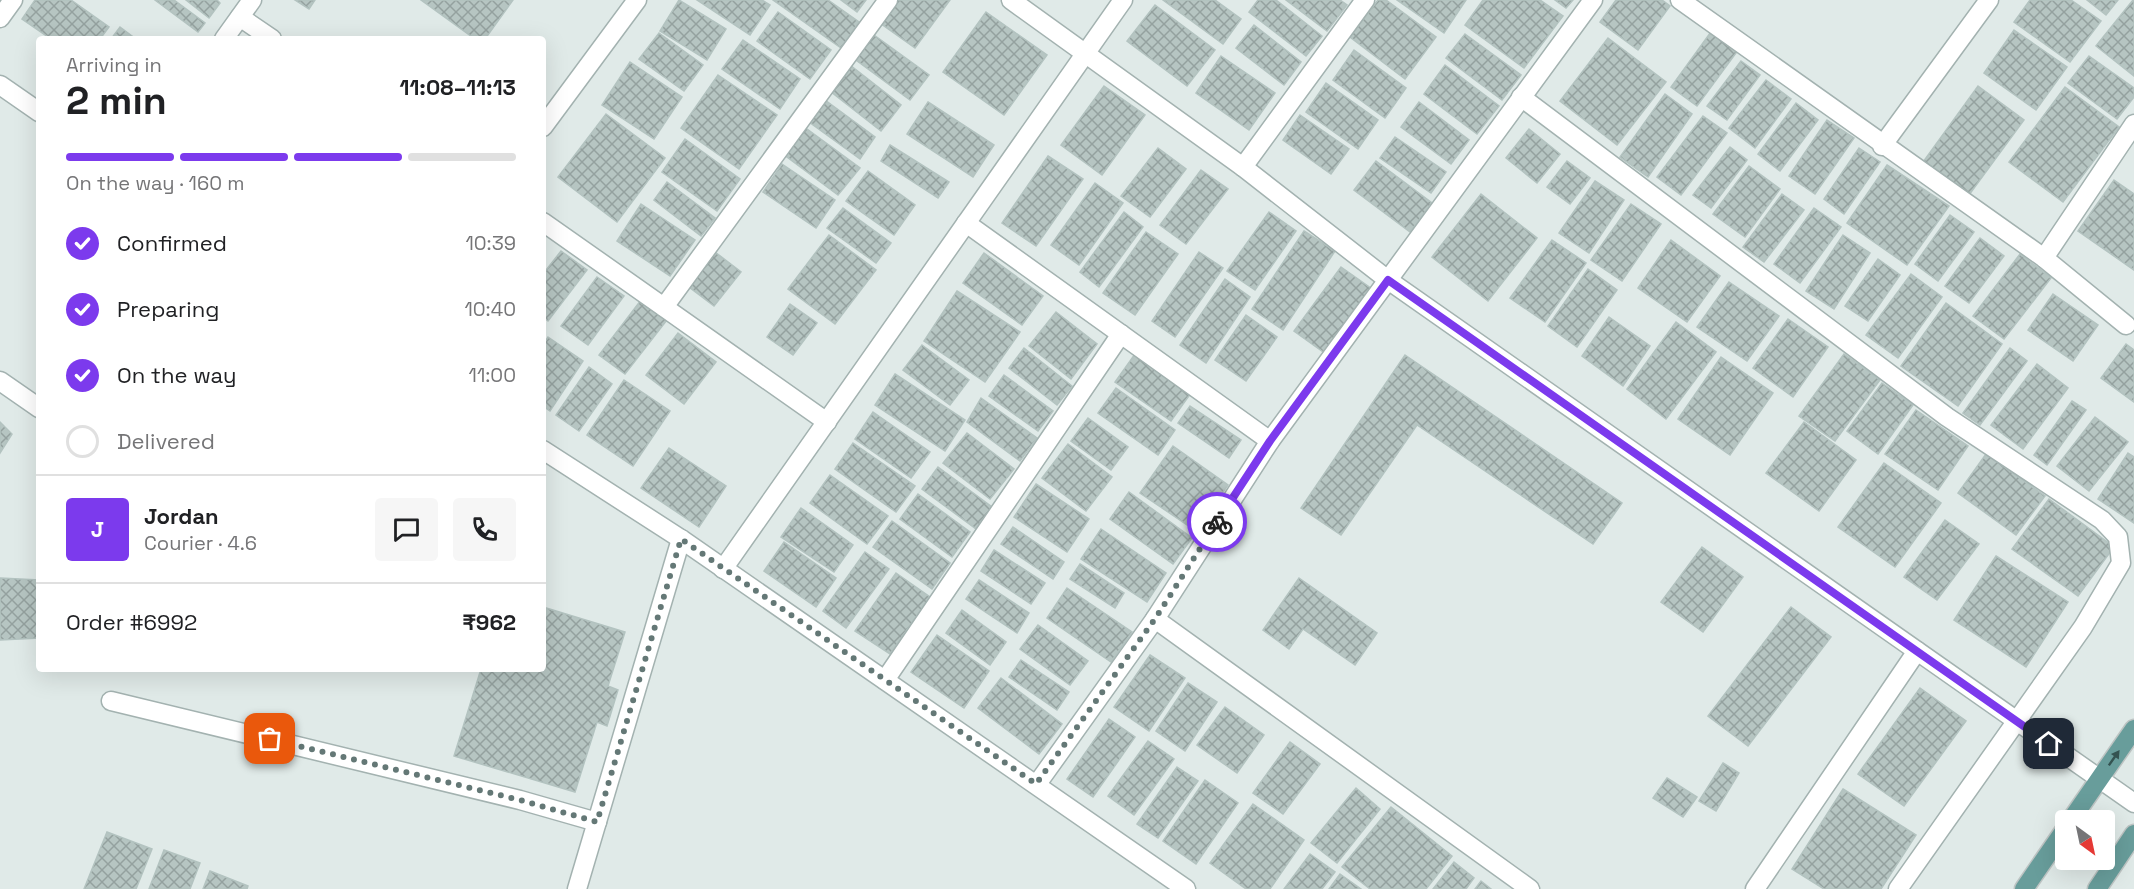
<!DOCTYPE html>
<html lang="en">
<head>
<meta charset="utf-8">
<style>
  body { margin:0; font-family:"Space Grotesk",sans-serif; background:#f6f6f6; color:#202124; height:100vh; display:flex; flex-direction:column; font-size:22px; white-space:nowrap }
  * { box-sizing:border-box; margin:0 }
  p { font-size:20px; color:#757577 }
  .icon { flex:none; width:33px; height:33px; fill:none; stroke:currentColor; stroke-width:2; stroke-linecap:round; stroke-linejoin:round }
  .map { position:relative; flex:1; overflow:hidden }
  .drawer { position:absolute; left:36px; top:36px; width:510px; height:636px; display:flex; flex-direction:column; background:#fff; border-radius:6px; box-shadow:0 6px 24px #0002 }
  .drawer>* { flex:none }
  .needle { width:39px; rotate:147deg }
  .buttons { position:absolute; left:2055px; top:810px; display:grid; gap:12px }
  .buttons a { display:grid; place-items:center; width:60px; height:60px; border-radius:6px; background:#fff; box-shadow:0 6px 24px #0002; font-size:30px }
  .pin { position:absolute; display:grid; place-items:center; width:51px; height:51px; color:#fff; margin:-26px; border-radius:12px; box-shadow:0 3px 9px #0006 }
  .courier { position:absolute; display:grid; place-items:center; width:60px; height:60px; margin:-30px; border:4px solid #7c3aed; border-radius:50%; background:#fff; color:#222; box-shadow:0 2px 8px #0007 }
  .head em { font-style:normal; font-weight:700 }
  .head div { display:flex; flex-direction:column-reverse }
  .head { display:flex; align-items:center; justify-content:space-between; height:102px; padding:0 30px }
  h1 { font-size:39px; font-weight:700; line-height:45px }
  .bar { display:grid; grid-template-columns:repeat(4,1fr); gap:9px 6px; align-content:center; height:72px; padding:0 30px }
  .bar i { height:8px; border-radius:4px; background:#e0e0e0 }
  .bar .active { background:#7c3aed }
  .bar p { grid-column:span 4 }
  .line { display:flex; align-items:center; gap:15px; padding:0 30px; border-top:2px solid #e0e0e0 }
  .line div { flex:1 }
  .round { display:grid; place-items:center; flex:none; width:63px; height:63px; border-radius:6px; background:#f6f6f6 }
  ol { padding:0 30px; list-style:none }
  li { display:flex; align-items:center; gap:18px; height:66px }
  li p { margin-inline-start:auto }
  li .icon { padding:6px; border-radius:50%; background:#7c3aed; color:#fff; stroke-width:4 }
  li:last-child { color:#757577 }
  li i { width:33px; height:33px; border:3px solid #e0e0e0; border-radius:50% }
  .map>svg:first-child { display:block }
  .building { fill:url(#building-cross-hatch); stroke:#b3c3c0; stroke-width:1.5 }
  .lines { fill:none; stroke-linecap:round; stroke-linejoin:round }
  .street-casing { stroke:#a3b2b0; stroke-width:21 }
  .primary-casing { stroke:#bdc4c3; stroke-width:21 }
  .street { stroke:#fff; stroke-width:18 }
  .primary { stroke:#689d9b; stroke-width:18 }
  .oneway { fill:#345351 }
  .done { stroke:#647876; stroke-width:6; stroke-dasharray:0 10.8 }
  .route { stroke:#7c3aed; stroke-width:8 }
</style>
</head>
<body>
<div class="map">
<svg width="2134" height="889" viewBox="0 0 2134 889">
  <defs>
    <pattern id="building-cross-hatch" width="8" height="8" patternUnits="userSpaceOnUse" patternTransform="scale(1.5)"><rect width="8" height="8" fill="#b6c5c2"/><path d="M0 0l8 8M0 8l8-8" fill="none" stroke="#94a19f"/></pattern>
  </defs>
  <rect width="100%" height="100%" fill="#e0eae8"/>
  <!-- building -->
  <g class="building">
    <polygon points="35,0 71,0 109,27 100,39 51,39 22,19"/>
    <polygon points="155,0 174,0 205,23 198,32"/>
    <polygon points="186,0 217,0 220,3 209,18"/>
    <polygon points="295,0 315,0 309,9"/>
    <polygon points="421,0 513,0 485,39 475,39"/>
    <polygon points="679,0 726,29 707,60 660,31"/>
    <polygon points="697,0 762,0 770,5 750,35"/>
    <polygon points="773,0 828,0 859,22 841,48"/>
    <polygon points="841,0 866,0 857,12"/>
    <polygon points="897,0 950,0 915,48 880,23"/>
    <polygon points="1163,0 1215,0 1241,19 1223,44"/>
    <polygon points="1258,0 1276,0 1322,36 1306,56 1249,12"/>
    <polygon points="1286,0 1340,0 1347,5 1327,31"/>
    <polygon points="1378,0 1386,0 1436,37 1405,79 1350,37"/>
    <polygon points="1397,0 1466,0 1444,33"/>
    <polygon points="1483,0 1540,0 1563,16 1524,68 1465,25"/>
    <polygon points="1555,0 1573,0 1566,8"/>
    <polygon points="1616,0 1662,0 1670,6 1638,50 1600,22"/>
    <polygon points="2030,0 2071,0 2101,21 2070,62 2014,22"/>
    <polygon points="2087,0 2118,0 2106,15"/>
    <polygon points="2133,0 2134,0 2134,76 2096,46"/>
    <polygon points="1155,5 1215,50 1187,86 1127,41"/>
    <polygon points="778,12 831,50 810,79 757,41"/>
    <polygon points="986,12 1047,55 1004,115 943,72"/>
    <polygon points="1254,25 1301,62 1284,85 1236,48"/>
    <polygon points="120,27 136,39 111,39"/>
    <polygon points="1713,29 1739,49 1697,106 1671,87"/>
    <polygon points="2014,30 2067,67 2036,110 1984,73"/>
    <polygon points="659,33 703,65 684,91 639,59"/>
    <polygon points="1465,34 1521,75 1502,100 1446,58"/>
    <polygon points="874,35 929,75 910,100 856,60"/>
    <polygon points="1608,38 1666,82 1617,145 1560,101"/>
    <polygon points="743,40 800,79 780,109 722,69"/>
    <polygon points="1354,50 1406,88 1385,118 1333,80"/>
    <polygon points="1221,56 1275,93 1249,130 1196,93"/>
    <polygon points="2089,56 2134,88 2134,97 2117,119 2068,83"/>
    <polygon points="1741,61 1760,75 1727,120 1707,106"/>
    <polygon points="630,62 682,97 654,139 602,105"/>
    <polygon points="850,65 901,105 881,131 830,91"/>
    <polygon points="1445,65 1499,106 1477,134 1424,94"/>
    <polygon points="718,75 777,115 739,169 681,128"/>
    <polygon points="1766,80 1791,99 1755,148 1729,128"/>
    <polygon points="1326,83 1378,120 1358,149 1306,112"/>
    <polygon points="1104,86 1145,115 1102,175 1061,145"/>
    <polygon points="1978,86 2024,120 1969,195 1923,162"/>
    <polygon points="2065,87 2119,127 2063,202 2009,162"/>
    <polygon points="1665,94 1692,114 1648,177 1620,157"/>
    <polygon points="821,97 875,137 860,159 805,119"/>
    <polygon points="928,102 994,145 973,177 907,134"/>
    <polygon points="1419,102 1469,140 1451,164 1401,127"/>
    <polygon points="1796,103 1818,120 1780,171 1758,154"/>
    <polygon points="606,114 665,158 617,222 558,177"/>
    <polygon points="1300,115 1349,149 1331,174 1283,140"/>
    <polygon points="1703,116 1727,133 1681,195 1657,177"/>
    <polygon points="1827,120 1854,138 1815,194 1789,176"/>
    <polygon points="803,126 860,168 838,195 783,154"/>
    <polygon points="1529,129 1560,154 1537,183 1506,158"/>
    <polygon points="1395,137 1446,172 1431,193 1380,158"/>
    <polygon points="685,139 740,179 717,211 662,172"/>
    <polygon points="890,145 949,182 938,198 881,161"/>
    <polygon points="1730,147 1747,160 1711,208 1693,195"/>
    <polygon points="1158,148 1186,169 1150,217 1121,196"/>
    <polygon points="1859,148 1880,162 1844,214 1824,199"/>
    <polygon points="1048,156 1083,179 1036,246 1002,223"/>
    <polygon points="1376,161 1432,203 1410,232 1354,190"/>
    <polygon points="1567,161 1590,178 1570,204 1547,187"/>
    <polygon points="782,164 835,200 816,228 763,192"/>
    <polygon points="1887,165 1949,206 1907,265 1847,223"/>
    <polygon points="1749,166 1780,189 1745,237 1713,214"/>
    <polygon points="1201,170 1228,189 1186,244 1160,225"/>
    <polygon points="868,171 915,205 894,235 846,201"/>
    <polygon points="2114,180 2134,194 2134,270 2078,231"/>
    <polygon points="1595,181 1624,200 1589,253 1559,233"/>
    <polygon points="667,182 715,218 701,236 654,200"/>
    <polygon points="1095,183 1123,203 1079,265 1051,245"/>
    <polygon points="1481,194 1537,238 1488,301 1432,257"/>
    <polygon points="1782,194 1804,210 1764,262 1743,247"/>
    <polygon points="641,204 695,240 670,276 617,241"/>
    <polygon points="1631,204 1661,224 1622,281 1591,260"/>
    <polygon points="843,208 891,243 876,263 827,228"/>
    <polygon points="1814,208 1841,227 1800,283 1774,264"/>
    <polygon points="1124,212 1143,227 1099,287 1080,272"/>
    <polygon points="1269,212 1296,231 1255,290 1227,271"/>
    <polygon points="1950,215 1974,232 1938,281 1915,264"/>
    <polygon points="1304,231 1335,251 1283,330 1252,309"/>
    <polygon points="1146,232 1178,254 1135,315 1103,293"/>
    <polygon points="829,235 876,270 835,324 788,289"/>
    <polygon points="1843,235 1870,253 1834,309 1806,291"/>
    <polygon points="1980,238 2004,256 1969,303 1945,286"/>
    <polygon points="1552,240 1586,263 1545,322 1510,298"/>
    <polygon points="1671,240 1720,276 1687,322 1638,288"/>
    <polygon points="561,251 587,270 548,321 543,317 543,274"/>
    <polygon points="715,252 741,272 714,306 689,287"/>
    <polygon points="1199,252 1223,268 1175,337 1152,321"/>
    <polygon points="984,253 1043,296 1022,325 963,283"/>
    <polygon points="2020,254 2051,278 2004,339 1973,316"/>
    <polygon points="1878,259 1900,275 1868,321 1845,306"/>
    <polygon points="1341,267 1372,289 1326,354 1294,331"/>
    <polygon points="1588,269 1617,290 1577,347 1548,326"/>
    <polygon points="1911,274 1942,297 1898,358 1866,335"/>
    <polygon points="597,277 624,296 588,345 561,326"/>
    <polygon points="1225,279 1250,297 1206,363 1180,345"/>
    <polygon points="1729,282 1779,316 1747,361 1697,327"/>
    <polygon points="957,291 1020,332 985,382 924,341"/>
    <polygon points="2053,294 2098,325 2073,361 2028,330"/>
    <polygon points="641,300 667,320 625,374 599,355"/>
    <polygon points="1946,303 2002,344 1958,406 1901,366"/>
    <polygon points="790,304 817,323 793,355 767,337"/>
    <polygon points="1056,312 1097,344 1071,379 1029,346"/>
    <polygon points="1246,315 1277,337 1246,381 1215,360"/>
    <polygon points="1609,317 1650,346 1623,386 1582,356"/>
    <polygon points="1788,319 1828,347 1793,397 1753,368"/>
    <polygon points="1676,322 1716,352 1666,419 1627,389"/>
    <polygon points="678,333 716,362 684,404 646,375"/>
    <polygon points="548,337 583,361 550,411 543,406 543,345"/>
    <polygon points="2126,344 2134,350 2134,402 2101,378"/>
    <polygon points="922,345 969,380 950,405 903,370"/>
    <polygon points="1024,348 1072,386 1057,405 1009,368"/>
    <polygon points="2010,348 2027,361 1980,425 1963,413"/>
    <polygon points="1135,354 1191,393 1171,421 1115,382"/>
    <polygon points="1844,354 1880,380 1835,441 1799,416"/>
    <polygon points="1405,355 1622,503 1593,544 1417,425 1341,535 1301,508"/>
    <polygon points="1721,357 1773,393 1730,455 1678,419"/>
    <polygon points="2037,364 2068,388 2023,449 1991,425"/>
    <polygon points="589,367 612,384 579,431 556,415"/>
    <polygon points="895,374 965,420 945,451 875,405"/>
    <polygon points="1004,375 1053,411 1038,431 989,396"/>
    <polygon points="624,380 670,411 633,466 587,435"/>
    <polygon points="1882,383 1913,405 1878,454 1847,431"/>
    <polygon points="1116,388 1175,430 1158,455 1098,413"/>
    <polygon points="981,398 1037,438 1020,461 967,422"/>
    <polygon points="2072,401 2086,410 2047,465 2034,455"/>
    <polygon points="1190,406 1241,440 1229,458 1178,423"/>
    <polygon points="1916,410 1968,446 1938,490 1885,454"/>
    <polygon points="873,412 930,452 911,478 855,439"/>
    <polygon points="2095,417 2128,442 2089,491 2057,466"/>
    <polygon points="1088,418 1128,447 1111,470 1071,441"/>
    <polygon points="0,422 12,434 0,453"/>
    <polygon points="1804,422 1856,460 1819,511 1766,473"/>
    <polygon points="967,433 1014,469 990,499 943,463"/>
    <polygon points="853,443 915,486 896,512 835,469"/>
    <polygon points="1068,444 1112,477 1086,511 1042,478"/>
    <polygon points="1173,446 1228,485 1196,531 1140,493"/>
    <polygon points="669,448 726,486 699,527 641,488"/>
    <polygon points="2128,453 2134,457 2134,523 2098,499"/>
    <polygon points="1986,454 2045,496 2016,535 1958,493"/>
    <polygon points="1884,463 1941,503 1895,567 1838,527"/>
    <polygon points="938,467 992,507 976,529 922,489"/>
    <polygon points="830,475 888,516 867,544 810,503"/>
    <polygon points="1036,484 1089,519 1067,552 1014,517"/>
    <polygon points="1129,492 1192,538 1173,564 1110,519"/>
    <polygon points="918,494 970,532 952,557 900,519"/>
    <polygon points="2049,499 2114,547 2078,596 2012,549"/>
    <polygon points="801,508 853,545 834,572 781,537"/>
    <polygon points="1945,520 1979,544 1937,600 1904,577"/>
    <polygon points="892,521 950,563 932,589 873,547"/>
    <polygon points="1013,527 1064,562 1053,579 1001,544"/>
    <polygon points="1101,529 1166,573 1147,602 1081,559"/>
    <polygon points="784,542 836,578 816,607 764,571"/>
    <polygon points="1702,547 1743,577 1703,632 1661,602"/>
    <polygon points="994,550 1045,583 1031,604 981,571"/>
    <polygon points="865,552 889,569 846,628 823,611"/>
    <polygon points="1996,556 2068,602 2026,667 1954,620"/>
    <polygon points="1080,564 1124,593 1115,608 1070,579"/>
    <polygon points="896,573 930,597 890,654 855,631"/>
    <polygon points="0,578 39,580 39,638 0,640"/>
    <polygon points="1299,578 1377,633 1355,665 1303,629 1289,649 1263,630"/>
    <polygon points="979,580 1029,613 1017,633 966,599"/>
    <polygon points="1067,588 1132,632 1111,662 1047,618"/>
    <polygon points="543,607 625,632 608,686 618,690 607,726 597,722 575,792 454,756 481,669 543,669"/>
    <polygon points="1791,607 1831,637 1748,746 1708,716"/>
    <polygon points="962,610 1006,642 990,665 946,633"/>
    <polygon points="1038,625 1088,661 1070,685 1020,649"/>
    <polygon points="937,635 989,671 964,708 911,672"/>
    <polygon points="1150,655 1185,678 1149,731 1114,707"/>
    <polygon points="1021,660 1069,692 1057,710 1009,677"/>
    <polygon points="1001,678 1062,724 1039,754 978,708"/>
    <polygon points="1188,683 1217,702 1185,751 1156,731"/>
    <polygon points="1920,688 1966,721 1904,806 1858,774"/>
    <polygon points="1225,707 1264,735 1237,773 1197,745"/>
    <polygon points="1109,719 1135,737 1093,797 1067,779"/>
    <polygon points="1148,741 1174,759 1134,815 1108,796"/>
    <polygon points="1290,742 1320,764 1283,814 1253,793"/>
    <polygon points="1723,763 1739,773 1716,811 1699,801"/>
    <polygon points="1177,767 1198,781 1158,838 1137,824"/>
    <polygon points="1667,778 1697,797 1683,817 1653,798"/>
    <polygon points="1205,780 1238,803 1196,864 1163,841"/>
    <polygon points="1356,788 1380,809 1337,863 1311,843"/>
    <polygon points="1843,789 1916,835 1881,889 1824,889 1792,869"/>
    <polygon points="1253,804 1304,840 1270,889 1246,889 1210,863"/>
    <polygon points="1391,807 1452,856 1426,889 1370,889 1342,867"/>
    <polygon points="107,832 152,849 136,889 84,889"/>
    <polygon points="164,850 200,863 190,889 149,889"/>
    <polygon points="1310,854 1335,872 1322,889 1284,889"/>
    <polygon points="1454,862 1474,878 1466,889 1433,889"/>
    <polygon points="210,871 248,886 247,889 203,889"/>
    <polygon points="1340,874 1361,889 1329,889"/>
    <polygon points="1481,881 1491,889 1475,889"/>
  </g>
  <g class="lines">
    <defs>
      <g id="street">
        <polyline points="1011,0 1243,167 1388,280 2134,803"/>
        <polyline points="1680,0 2044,258 2126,325"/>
        <polyline points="240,17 272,39"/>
        <polyline points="0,18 13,0"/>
        <polyline points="224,39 252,0"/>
        <polyline points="0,85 39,112"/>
        <polyline points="1521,97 1947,417 2102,520 2118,537 2121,563 2083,627 1898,889"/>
        <polyline points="543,127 637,0"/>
        <polyline points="1882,146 1989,0"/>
        <polyline points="1243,167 1365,0"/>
        <polyline points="543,222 827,422"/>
        <polyline points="966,223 1270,441"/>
        <polyline points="2044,258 2134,124"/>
        <polyline points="664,307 888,0"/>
        <polyline points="0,381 39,408"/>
        <polyline points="543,450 681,539 1186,889"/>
        <polyline points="723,569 1123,0"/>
        <polyline points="1155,619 1530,889"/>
        <polyline points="885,680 1121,334"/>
        <polyline points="111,701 520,800 597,822"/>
        <polyline points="1037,784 1155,619 1270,441 1593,0"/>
        <polyline points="577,889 681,539"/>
        <polyline points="1755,889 1917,651"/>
      </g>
      <g id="primary">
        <polyline points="2071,820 2134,729"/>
        <polyline points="2024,889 2066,828"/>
        <polyline points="2097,889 2134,834"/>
      </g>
    </defs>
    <!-- street casing -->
    <use href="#street" class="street-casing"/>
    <!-- primary casing -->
    <use href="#primary" class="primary-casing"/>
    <!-- street -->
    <use href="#street" class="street"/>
    <!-- primary -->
    <use href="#primary" class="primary"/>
  </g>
  <!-- one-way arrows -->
  <defs><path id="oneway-solid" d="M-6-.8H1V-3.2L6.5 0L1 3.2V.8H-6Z" transform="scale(1.5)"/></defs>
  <use class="oneway" href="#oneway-solid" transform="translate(2114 758) rotate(-55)"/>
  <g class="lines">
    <!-- done -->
    <polyline class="done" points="270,739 520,800 597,822 681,539 1036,784 1155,619 1217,522"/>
    <!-- route -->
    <polyline class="route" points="1217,522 1270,441 1388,280 2049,744"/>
  </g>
</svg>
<div class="buttons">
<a><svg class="needle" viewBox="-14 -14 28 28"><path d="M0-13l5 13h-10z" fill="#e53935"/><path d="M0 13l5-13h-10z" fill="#757577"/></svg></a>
</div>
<div class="pin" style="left:270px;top:739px;background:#ea580c"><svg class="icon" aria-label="bag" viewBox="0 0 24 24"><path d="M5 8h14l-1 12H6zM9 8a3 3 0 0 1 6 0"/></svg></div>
<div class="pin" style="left:2049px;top:744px;background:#1f2937"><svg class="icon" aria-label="home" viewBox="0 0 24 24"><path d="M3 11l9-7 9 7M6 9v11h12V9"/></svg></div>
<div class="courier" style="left:1217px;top:522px"><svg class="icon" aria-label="bike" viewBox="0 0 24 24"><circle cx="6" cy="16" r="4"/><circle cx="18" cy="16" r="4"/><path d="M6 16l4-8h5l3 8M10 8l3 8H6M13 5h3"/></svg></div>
<section class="drawer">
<div class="head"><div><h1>2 min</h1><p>Arriving in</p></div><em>11:08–11:13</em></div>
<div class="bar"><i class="active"></i><i class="active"></i><i class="active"></i><i></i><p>On the way · 160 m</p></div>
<ol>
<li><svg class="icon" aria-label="check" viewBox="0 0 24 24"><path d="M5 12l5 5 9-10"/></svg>Confirmed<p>10:39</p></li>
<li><svg class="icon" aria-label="check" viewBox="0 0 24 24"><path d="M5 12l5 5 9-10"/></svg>Preparing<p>10:40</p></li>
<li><svg class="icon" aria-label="check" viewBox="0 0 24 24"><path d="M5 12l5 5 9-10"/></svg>On the way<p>11:00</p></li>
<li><i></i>Delivered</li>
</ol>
<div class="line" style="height:108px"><b class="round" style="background:#7c3aed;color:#fff">J</b><div><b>Jordan</b><p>Courier · 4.6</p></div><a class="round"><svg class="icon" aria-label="chat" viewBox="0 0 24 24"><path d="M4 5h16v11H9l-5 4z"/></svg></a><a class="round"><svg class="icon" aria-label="phone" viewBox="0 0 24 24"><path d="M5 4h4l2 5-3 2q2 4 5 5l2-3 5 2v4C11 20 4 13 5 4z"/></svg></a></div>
<div class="line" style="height:78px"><div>Order #6992</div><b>₹962</b></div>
</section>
</div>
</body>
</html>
